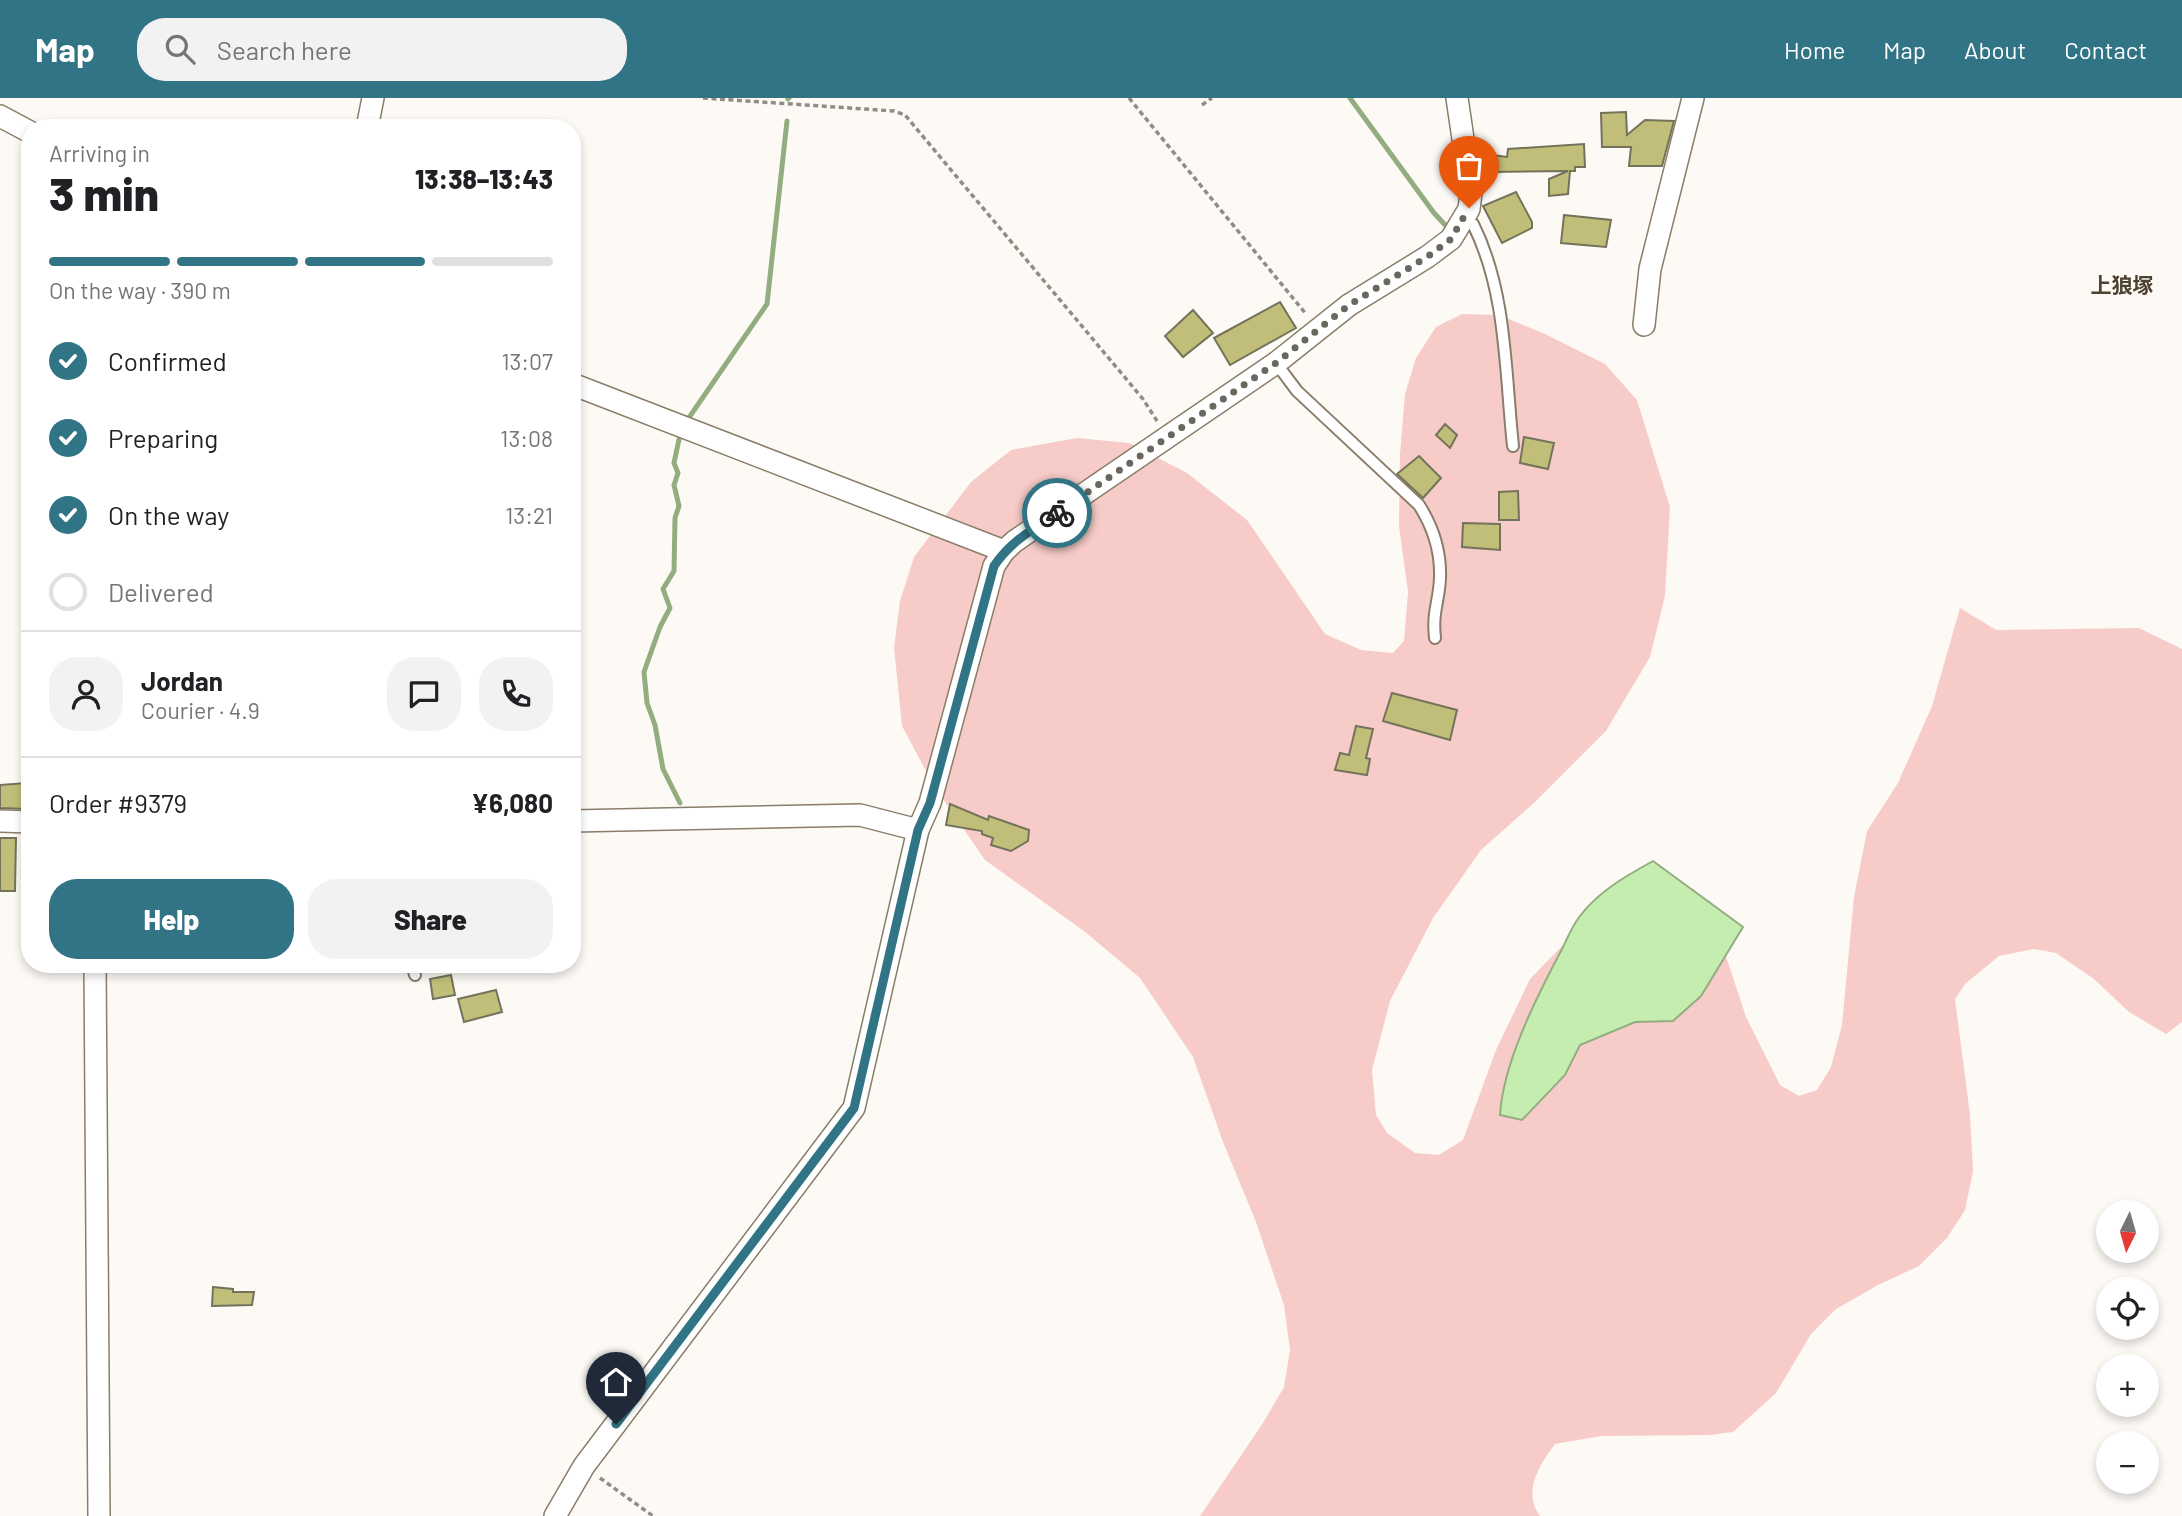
<!DOCTYPE html>
<html lang="en">
<head>
<meta charset="utf-8">
<style>
  body { margin:0; font-family:Barlow,"Noto Sans JP",sans-serif; background:#f2f2f2; color:#202124; height:100vh; display:flex; flex-direction:column; font-size:26px; white-space:nowrap }
  * { box-sizing:border-box; margin:0 }
  p { font-size:23px; color:#757577 }
  .icon { flex:none; width:38px; height:38px; fill:none; stroke:currentColor; stroke-width:2; stroke-linecap:round; stroke-linejoin:round }
  .map { position:relative; flex:1; overflow:hidden }
  .side { position:absolute; left:21px; top:21px; width:560px; height:854px; display:flex; flex-direction:column; background:#fff; border-radius:28px; box-shadow:0 4px 10px #0003 }
  .side>* { flex:none }
  .needle { width:46px; rotate:185deg }
  .buttons { position:absolute; left:2096px; top:1102px; display:grid; gap:14px }
  .buttons a { display:grid; place-items:center; width:63px; height:63px; border-radius:50%; background:#fff; box-shadow:0 4px 10px #0003; font-size:35px }
  .pin { position:absolute; display:grid; place-items:center; width:60px; height:60px; color:#fff; margin:-72px -30px; border-radius:50% 50% 50% 0; rotate:-45deg; box-shadow:0 0 7px #0007 }
  .pin .icon { rotate:45deg }
  .courier { position:absolute; display:grid; place-items:center; width:70px; height:70px; margin:-35px; border:5px solid #317485; border-radius:50%; background:#fff; color:#222; box-shadow:0 2px 9px #0007 }
  .head em { font-style:normal; font-weight:800 }
  .head div { display:flex; flex-direction:column-reverse }
  .head { display:flex; align-items:center; justify-content:space-between; height:119px; padding:0 28px }
  h1 { font-size:46px; font-weight:800; line-height:52px }
  .bar { display:grid; grid-template-columns:repeat(4,1fr); gap:10px 7px; align-content:center; height:84px; padding:0 28px }
  .bar i { height:9px; border-radius:5px; background:#e0e0e0 }
  .bar .on { background:#317485 }
  .bar p { grid-column:span 4 }
  .line { display:flex; align-items:center; gap:18px; padding:0 28px; border-top:2px solid #e0e0e0 }
  .line div { flex:1 }
  .round { display:grid; place-items:center; flex:none; width:74px; height:74px; border-radius:28px; background:#f2f2f2 }
  ol { padding:0 28px; list-style:none }
  li { display:flex; align-items:center; gap:21px; height:77px }
  li p { margin-inline-start:auto }
  li .icon { padding:7px; border-radius:50%; background:#317485; color:#fff; stroke-width:4 }
  li:last-child { color:#757577 }
  li i { width:38px; height:38px; border:4px solid #e0e0e0; border-radius:50% }
  .primary-button { display:flex; gap:14px; margin-top:auto; padding:14px 28px }
  .primary-button a { flex:1; height:80px; border-radius:28px; background:#317485; color:#fff; font-size:28px; font-weight:800; line-height:80px; text-align:center }
  .primary-button a+a { background:#f2f2f2; color:#202124 }
  header { display:flex; align-items:center; gap:42px; box-sizing:border-box; height:98px; padding:0 35px; background:#317485; color:#fff }
  header strong { font-size:33px }
  nav { display:flex; gap:38px; margin-inline-start:auto; font-size:24px }
  .search { width:490px; height:63px; background:#f2f2f2; display:flex; align-items:center; gap:18px; box-sizing:border-box; padding:0 24px; border-radius:28px; color:#757577; font-size:26px }
  .map>svg:first-child { display:block }
  .green { fill:#f7cbc7 }
  .water { fill:#c6edb0; stroke:#93ad80; stroke-width:2 }
  .lines { fill:none; stroke-linecap:round; stroke-linejoin:round }
  .stream { stroke:#93ad80; stroke-width:5 }
  .building { fill:#c0be78; stroke:#73735c; stroke-width:2 }
  .lane-casing { stroke:#8a7d69; stroke-width:14 }
  .street-casing { stroke:#8a7d69; stroke-width:24 }
  .path { stroke:#908c86; stroke-width:3.5; stroke-dasharray:5 3.5; stroke-linecap:butt }
  .lane { stroke:#fff; stroke-width:10 }
  .street { stroke:#fff; stroke-width:21 }
  .done { stroke:#6b6760; stroke-width:7; stroke-dasharray:0 12.6 }
  .route { stroke:#317485; stroke-width:9 }
  .labels { text-anchor:middle; stroke-width:5; stroke-linejoin:round; paint-order:stroke }
  .quarter-label { font-size:21px; font-weight:bold; fill:#4d4230; stroke:#fdfaf6 }
</style>
</head>
<body>
<header>
<strong>Map</strong>
<div class="search"><svg class="icon" aria-label="search" viewBox="0 0 24 24"><circle cx="10" cy="10" r="6"/><path d="M15 15l6 6"/></svg>Search here</div>
<nav><a>Home</a><a>Map</a><a>About</a><a>Contact</a></nav>
</header>
<div class="map">
<svg width="2182" height="1418" viewBox="0 0 2182 1418">
  <rect width="100%" height="100%" fill="#fdfaf6"/>
  <!-- green -->
  <path class="green" d="M 1462,216 L 1499,217 L 1545,236 L 1605,266 L 1637,302 L 1670,409 L 1665,498 L 1650,559 L 1606,633 L 1535,704 L 1481,752 L 1433,820 L 1390,903 L 1372,972 L 1376,1017 L 1387,1035 L 1415,1055 L 1439,1057 L 1463,1042 L 1496,952 L 1530,881 L 1595,814 L 1668,780 L 1690,790 L 1714,822 L 1746,919 L 1780,987 L 1799,998 L 1817,992 L 1831,969 L 1842,927 L 1854,799 L 1867,733 L 1898,685 L 1932,608 L 1960,510 L 1996,532 L 2139,530 L 2182,551 L 2182,924 L 2166,936 L 2129,914 L 2094,881 L 2056,855 L 2034,851 L 1999,858 L 1966,885 L 1955,901 L 1970,1017 L 1973,1074 L 1965,1112 L 1947,1140 L 1919,1168 L 1878,1187 L 1836,1211 L 1811,1236 L 1776,1295 L 1733,1334 L 1710,1337 L 1601,1338 L 1555,1346 C 1540,1366 1522,1394 1540,1418 L 1200,1418 L 1263,1325 L 1284,1289 L 1290,1252 L 1284,1207 L 1256,1124 L 1223,1044 L 1193,959 L 1140,880 L 1084,833 L 985,762 L 934,688 L 902,628 L 894,550 L 900,503 L 914,459 L 971,384 L 1011,352 L 1077,340 L 1129,345 L 1187,375 L 1247,422 L 1325,536 L 1361,552 L 1393,555 L 1404,543 L 1408,494 L 1399,428 L 1400,356 L 1405,296 L 1416,260 L 1436,229 Z"/>
  <!-- water -->
  <path class="water" d="M 1653,763 L 1743,829 L 1701,898 L 1673,923 L 1635,924 L 1580,947 L 1565,977 L 1522,1022 L 1500,1017 C 1503,965 1537,898 1562,851 C 1567,841 1572,828 1580,818 C 1599,793 1626,778 1653,763 Z"/>
  <g class="lines">
    <!-- stream -->
    <g class="stream">
      <polyline points="1350,0 1434,115 1448,130"/>
      <polyline points="788,1 789,0"/>
      <polyline points="686,324 767,206 787,23"/>
      <polyline points="680,705 663,671 655,627 647,605 644,574 660,529 670,510 663,491 674,473 675,420 679,408 674,387 678,375 674,365 681,332"/>
    </g>
  </g>
  <!-- building -->
  <g class="building">
    <polygon points="1626,14 1627,37 1645,22 1674,23 1662,68 1629,68 1631,49 1602,49 1601,15"/>
    <polygon points="1584,46 1585,69 1575,69 1575,73 1570,73 1568,96 1549,98 1549,81 1568,73 1493,74 1492,57 1507,59 1508,51"/>
    <polygon points="1516,94 1532,124 1532,130 1502,145 1483,108"/>
    <polygon points="1564,117 1611,122 1606,149 1561,145"/>
    <polygon points="1280,204 1296,230 1230,267 1214,240"/>
    <polygon points="1193,212 1213,235 1183,259 1165,238"/>
    <polygon points="1445,326 1457,337 1450,350 1436,337"/>
    <polygon points="1524,339 1554,345 1548,371 1520,365"/>
    <polygon points="1419,358 1441,380 1423,400 1397,376"/>
    <polygon points="1518,393 1519,422 1499,422 1499,394"/>
    <polygon points="1463,425 1500,426 1500,452 1462,449"/>
    <polygon points="1392,595 1457,612 1450,642 1383,623"/>
    <polygon points="1356,628 1373,631 1366,660 1370,661 1367,677 1335,672 1340,655 1349,657"/>
    <polygon points="27,685 28,711 0,710 0,687"/>
    <polygon points="950,706 988,722 989,718 1029,732 1028,743 1011,753 991,747 993,740 982,736 982,733 946,727"/>
    <polygon points="0,740 16,740 15,793 0,793"/>
    <polygon points="451,877 455,897 433,901 430,881"/>
    <polygon points="496,892 502,914 464,924 458,901"/>
    <polygon points="213,1189 233,1191 233,1194 254,1194 252,1207 212,1208"/>
  </g>
  <g class="lines">
    <defs>
      <g id="lane">
        <path d="M 1462,123 L 1473,126 C 1507,194 1505,274 1513,348"/>
        <path d="M 1276,265 L 1297,293 L 1419,407 C 1433,429 1441,454 1440,480 C 1439,504 1432,514 1435,540"/>
        <polyline points="412,866 415,877"/>
      </g>
      <g id="street">
        <polyline points="0,18 30,34"/>
        <polyline points="367,30 373,0"/>
        <polyline points="1644,227 1650,171 1693,0"/>
        <polyline points="572,286 1004,453"/>
        <polyline points="0,723 30,724"/>
        <polyline points="572,723 860,717 918,732"/>
        <polyline points="95,866 99,1418"/>
        <polyline points="555,1418 584,1368 854,1010 918,732 930,705 994,468 1004,453 1015,443 1276,265 1349,207 1427,159 1451,141 1469,111 1471,95 1457,0"/>
      </g>
    </defs>
    <!-- lane casing -->
    <use href="#lane" class="lane-casing"/>
    <!-- street casing -->
    <use href="#street" class="street-casing"/>
    <!-- path -->
    <g class="path">
      <polyline points="703,0 894,13 905,17 1143,301 1157,323"/>
      <polyline points="1129,0 1306,216"/>
      <polyline points="1202,7 1212,0"/>
      <polyline points="600,1380 653,1418"/>
    </g>
    <!-- lane -->
    <use href="#lane" class="lane"/>
    <!-- street -->
    <use href="#street" class="street"/>
  </g>
  <g class="lines">
    <!-- done -->
    <polyline class="done" points="1057,415 1276,265 1349,207 1427,159 1451,141 1469,110"/>
    <!-- route -->
    <path class="route" d="M 616,1326 L 854,1010 L 918,732 L 930,705 L 994,468 C 1010,444 1033,431 1057,415"/>
  </g>
  <g class="labels">
    <!-- quarter labels -->
    <g class="quarter-label">
      <text x="2122" y="195">上狼塚</text>
    </g>
  </g>
</svg>
<div class="buttons">
<a><svg class="needle" viewBox="-14 -14 28 28"><path d="M0-13l5 13h-10z" fill="#e53935"/><path d="M0 13l5-13h-10z" fill="#757577"/></svg></a>
<a><svg class="icon" aria-label="locate" viewBox="0 0 24 24"><circle cx="12" cy="12" r="6"/><path d="M12 2v4M12 18v4M2 12h4M18 12h4"/></svg></a>
<a>+</a>
<a>−</a>
</div>
<div class="pin" style="left:1469px;top:110px;background:#ea580c"><svg class="icon" aria-label="bag" viewBox="0 0 24 24"><path d="M5 8h14l-1 12H6zM9 8a3 3 0 0 1 6 0"/></svg></div>
<div class="pin" style="left:616px;top:1326px;background:#1f2937"><svg class="icon" aria-label="home" viewBox="0 0 24 24"><path d="M3 11l9-7 9 7M6 9v11h12V9"/></svg></div>
<div class="courier" style="left:1057px;top:415px"><svg class="icon" aria-label="bike" viewBox="0 0 24 24"><circle cx="6" cy="16" r="4"/><circle cx="18" cy="16" r="4"/><path d="M6 16l4-8h5l3 8M10 8l3 8H6M13 5h3"/></svg></div>
<section class="side">
<div class="head"><div><h1>3 min</h1><p>Arriving in</p></div><em>13:38–13:43</em></div>
<div class="bar"><i class="on"></i><i class="on"></i><i class="on"></i><i></i><p>On the way · 390 m</p></div>
<ol>
<li><svg class="icon" aria-label="check" viewBox="0 0 24 24"><path d="M5 12l5 5 9-10"/></svg>Confirmed<p>13:07</p></li>
<li><svg class="icon" aria-label="check" viewBox="0 0 24 24"><path d="M5 12l5 5 9-10"/></svg>Preparing<p>13:08</p></li>
<li><svg class="icon" aria-label="check" viewBox="0 0 24 24"><path d="M5 12l5 5 9-10"/></svg>On the way<p>13:21</p></li>
<li><i></i>Delivered</li>
</ol>
<div class="line" style="height:126px"><a class="round"><svg class="icon" aria-label="person" viewBox="0 0 24 24"><circle cx="12" cy="8" r="4"/><path d="M4 21q1-7 8-7t8 7"/></svg></a><div><b>Jordan</b><p>Courier · 4.9</p></div><a class="round"><svg class="icon" aria-label="chat" viewBox="0 0 24 24"><path d="M4 5h16v11H9l-5 4z"/></svg></a><a class="round"><svg class="icon" aria-label="phone" viewBox="0 0 24 24"><path d="M5 4h4l2 5-3 2q2 4 5 5l2-3 5 2v4C11 20 4 13 5 4z"/></svg></a></div>
<div class="line" style="height:91px"><div>Order #9379</div><b>¥6,080</b></div>
<div class="primary-button"><a>Help</a><a>Share</a></div>
</section>
</div>
</body>
</html>
